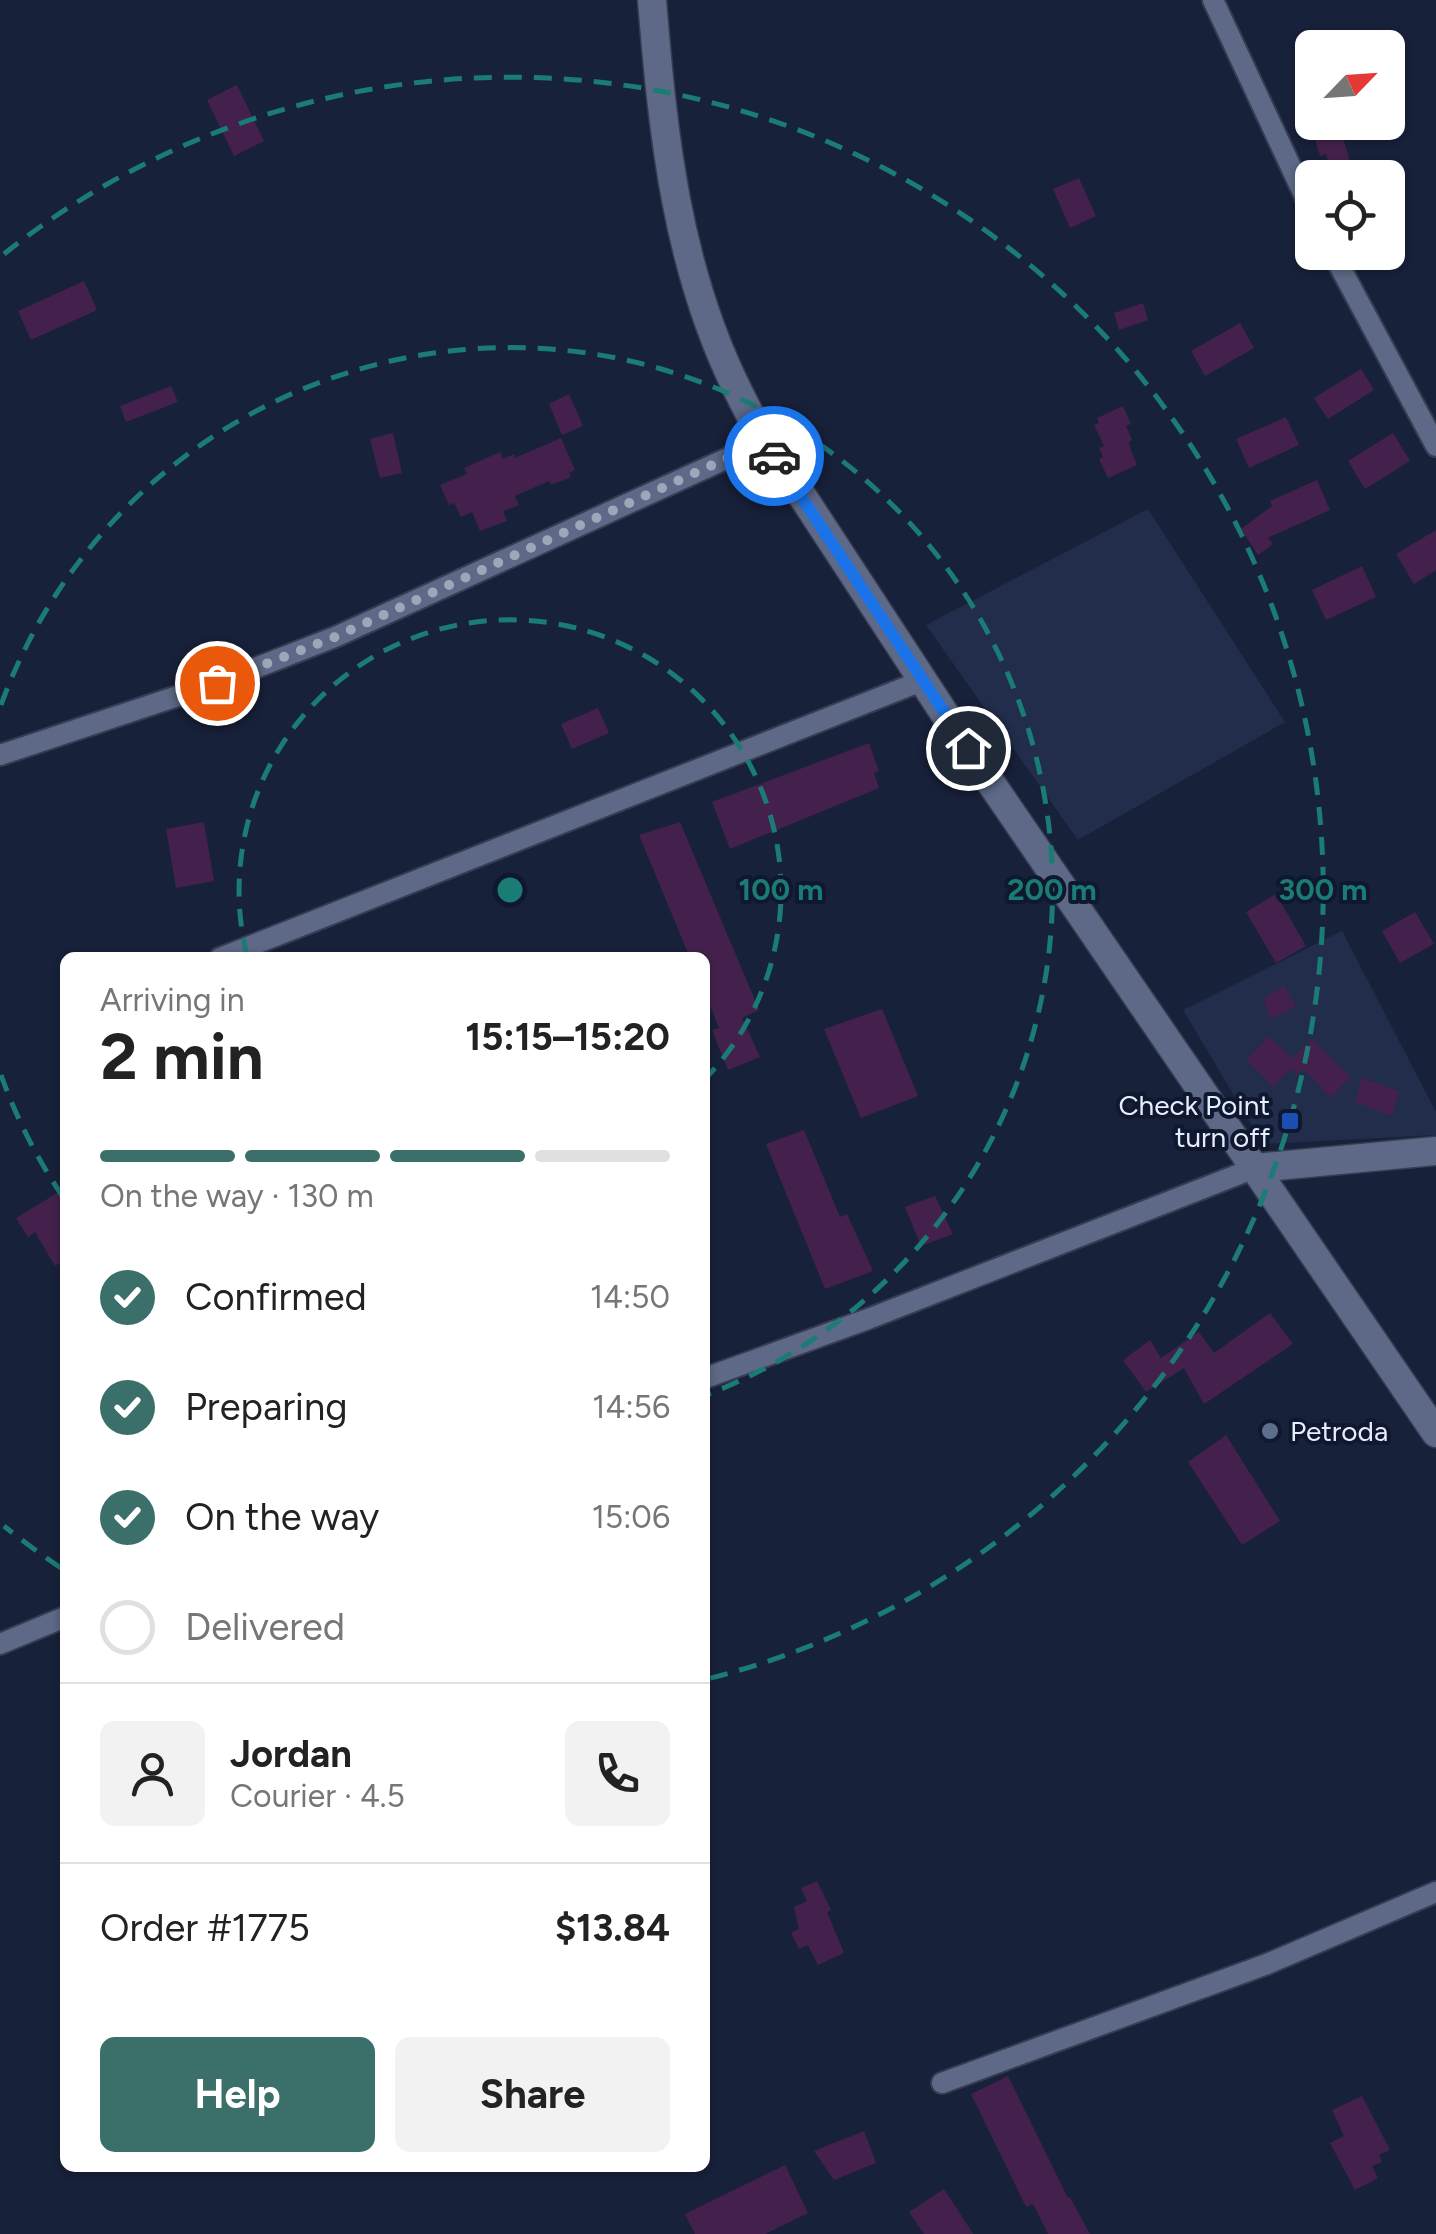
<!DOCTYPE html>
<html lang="en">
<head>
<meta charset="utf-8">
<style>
  body { margin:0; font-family:Figtree,sans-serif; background:#f2f2f2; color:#222; height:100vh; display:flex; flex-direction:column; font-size:38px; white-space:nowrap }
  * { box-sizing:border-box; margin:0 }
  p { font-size:32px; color:#767676 }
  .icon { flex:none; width:55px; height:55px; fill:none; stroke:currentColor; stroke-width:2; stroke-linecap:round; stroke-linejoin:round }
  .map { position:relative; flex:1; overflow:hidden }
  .side { position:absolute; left:60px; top:952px; width:650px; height:1220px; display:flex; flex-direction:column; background:#fff; border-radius:15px; box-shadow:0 2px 8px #0004 }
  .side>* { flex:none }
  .needle { width:65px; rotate:65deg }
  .controls { position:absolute; left:1295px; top:30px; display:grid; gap:20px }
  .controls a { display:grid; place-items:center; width:110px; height:110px; border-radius:15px; background:#fff; box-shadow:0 2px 8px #0004; font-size:50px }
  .pin { position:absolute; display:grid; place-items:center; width:85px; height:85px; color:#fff; margin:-42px; border:5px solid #fff; border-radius:50%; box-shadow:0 2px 10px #0007 }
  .courier { position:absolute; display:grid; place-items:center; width:100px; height:100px; margin:-50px; border:8px solid #1a73e8; border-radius:50%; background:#fff; color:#222; box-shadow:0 2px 12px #0007 }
  .headline em { font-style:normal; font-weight:700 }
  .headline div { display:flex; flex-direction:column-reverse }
  .headline { display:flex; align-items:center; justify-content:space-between; height:170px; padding:0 40px }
  h1 { font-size:65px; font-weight:700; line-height:75px }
  .bar { display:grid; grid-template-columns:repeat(4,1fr); gap:15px 10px; align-content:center; height:120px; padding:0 40px }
  .bar i { height:12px; border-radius:8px; background:#e0e0e0 }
  .bar .on { background:#3a6f6a }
  .bar p { grid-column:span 4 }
  .line { display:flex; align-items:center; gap:25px; padding:0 40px; border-top:2px solid #e0e0e0 }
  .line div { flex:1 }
  .round { display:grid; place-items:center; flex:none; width:105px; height:105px; border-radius:15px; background:#f2f2f2 }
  ol { padding:0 40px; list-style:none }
  li { display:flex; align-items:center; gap:30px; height:110px }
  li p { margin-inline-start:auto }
  li .icon { padding:10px; border-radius:50%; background:#3a6f6a; color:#fff; stroke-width:4 }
  li:last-child { color:#767676 }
  li i { width:55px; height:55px; border:5px solid #e0e0e0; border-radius:50% }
  .action { display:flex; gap:20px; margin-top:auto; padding:20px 40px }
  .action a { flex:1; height:115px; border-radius:15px; background:#3a6f6a; color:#fff; font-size:40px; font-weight:700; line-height:115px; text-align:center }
  .action a+a { background:#f2f2f2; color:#222 }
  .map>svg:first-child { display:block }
  .built { fill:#212d4b }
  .building { fill:#43214c }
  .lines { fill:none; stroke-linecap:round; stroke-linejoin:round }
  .street-casing { stroke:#363c51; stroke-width:24 }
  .secondary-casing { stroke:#363c51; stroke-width:31 }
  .street { stroke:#5d6986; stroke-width:20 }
  .secondary { stroke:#5d6986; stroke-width:28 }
  .done { stroke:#9ea6b9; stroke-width:10; stroke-dasharray:0 18 }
  .route { stroke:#1a73e8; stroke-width:12 }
  .ring { fill:none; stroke:#1a7c75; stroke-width:5; stroke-dasharray:18 12 }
  .transit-dot { fill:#1a4fb4; stroke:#0f182f; stroke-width:4 }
  .service-dot { fill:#5c6f8a; stroke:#0f182f; stroke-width:4 }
  .labels { text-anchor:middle; stroke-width:8; stroke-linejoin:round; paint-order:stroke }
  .poi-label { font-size:28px; fill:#e6edfe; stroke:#0f182f; text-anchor:end }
  .centre { fill:#1a7c75; stroke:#0f182f; stroke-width:5 }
  .ring-label { font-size:30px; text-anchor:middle; font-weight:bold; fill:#1a7c75; stroke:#0f182f; stroke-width:8; stroke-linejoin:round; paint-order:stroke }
</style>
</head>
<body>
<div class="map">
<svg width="1436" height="2234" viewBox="0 0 1436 2234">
  <rect width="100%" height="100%" fill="#18213a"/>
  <!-- built -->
  <g class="built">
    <polygon points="1148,509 1285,722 1078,840 926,625"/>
    <polygon points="1342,931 1436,1112 1436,1135 1263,1144 1183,1010"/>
  </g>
  <!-- building -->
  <g class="building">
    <polygon points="237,85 264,141 234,156 207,100"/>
    <polygon points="1332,127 1335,137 1342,135 1354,174 1333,178 1326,154 1320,156 1313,133"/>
    <polygon points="1079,178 1096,216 1070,228 1053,189"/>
    <polygon points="84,281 97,310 31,340 18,311"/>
    <polygon points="1143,303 1148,320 1119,330 1114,313"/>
    <polygon points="1240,323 1254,348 1205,376 1191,351"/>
    <polygon points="1361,369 1374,390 1328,419 1314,398"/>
    <polygon points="171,386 178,402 126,422 120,406"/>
    <polygon points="569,394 583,426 562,435 549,404"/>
    <polygon points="1123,406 1131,424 1126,426 1132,440 1129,442 1130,448 1137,465 1108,478 1099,459 1103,457 1099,448 1104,446 1094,425 1099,423 1097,418"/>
    <polygon points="1286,417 1299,445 1249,468 1236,439"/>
    <polygon points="393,433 402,473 380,478 370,439"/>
    <polygon points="1393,433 1410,461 1365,489 1348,461"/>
    <polygon points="561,438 575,470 569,473 571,477 551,485 549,481 515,496 519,505 503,511 507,521 480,531 472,512 461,517 454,503 449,505 440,485 467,474 464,468 500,452 503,459 514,454 515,458"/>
    <polygon points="1317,480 1330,510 1268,538 1273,544 1258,555 1241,529 1272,506 1270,501"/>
    <polygon points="1436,530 1436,570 1414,584 1396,554"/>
    <polygon points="1362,566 1376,597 1326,620 1312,590"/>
    <polygon points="598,708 609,733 572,749 561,724"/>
    <polygon points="869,743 879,771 874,773 879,788 730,849 712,802"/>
    <polygon points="204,822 214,881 176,888 166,829"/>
    <polygon points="680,822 759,1010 742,1018 760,1057 728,1070 712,1030 719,1028 705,994 705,958 690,958 639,835"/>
    <polygon points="1276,894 1306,946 1276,963 1246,912"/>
    <polygon points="1415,912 1434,944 1400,963 1382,931"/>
    <polygon points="1284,986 1296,1007 1271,1019 1263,999"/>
    <polygon points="882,1009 918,1096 861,1118 824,1029"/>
    <polygon points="1269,1036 1292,1058 1312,1039 1350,1077 1331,1098 1303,1069 1297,1075 1290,1069 1273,1087 1246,1060"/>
    <polygon points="1362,1078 1399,1091 1392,1116 1355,1102"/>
    <polygon points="804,1130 840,1217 847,1214 873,1271 825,1289 766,1144"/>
    <polygon points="59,1192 65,1202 65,1260 55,1266 35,1232 28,1237 16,1218"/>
    <polygon points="935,1196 953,1234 921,1246 905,1207"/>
    <polygon points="1270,1313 1293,1344 1204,1404 1184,1368 1146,1392 1123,1360 1150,1340 1161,1358 1199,1332 1214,1353"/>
    <polygon points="1226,1435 1280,1521 1242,1545 1188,1462"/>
    <polygon points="817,1881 831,1910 827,1912 844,1953 818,1965 808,1945 799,1949 791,1933 799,1929 794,1907 807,1901 801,1888"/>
    <polygon points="1008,2076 1068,2198 1070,2197 1090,2234 1048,2234 1033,2204 1026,2207 971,2094"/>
    <polygon points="1362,2096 1390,2150 1379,2155 1382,2162 1372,2166 1378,2178 1355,2190 1330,2143 1344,2136 1332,2110"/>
    <polygon points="864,2131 876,2163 834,2180 814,2151"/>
    <polygon points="785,2165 808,2213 765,2234 695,2234 685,2214"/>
    <polygon points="944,2189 968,2226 973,2234 924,2234 909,2212"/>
  </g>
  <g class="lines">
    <defs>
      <g id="street">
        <polyline points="1213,0 1312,212"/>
        <polyline points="1332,252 1436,446"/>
        <polyline points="0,755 217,683 335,637 763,442"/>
        <polyline points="220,958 924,680"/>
        <polyline points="705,1378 868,1319 1255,1168"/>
        <polyline points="0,1644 65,1617"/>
        <polyline points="942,2083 1267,1964 1436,1892"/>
      </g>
      <g id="secondary">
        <path d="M 652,0 C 663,136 677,270 739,393 C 752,419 764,443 782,465 L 967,748 L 1436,1433"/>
        <polyline points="1255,1168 1436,1151"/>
      </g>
    </defs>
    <!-- street casing -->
    <use href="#street" class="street-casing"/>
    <!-- secondary casing -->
    <use href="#secondary" class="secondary-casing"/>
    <!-- street -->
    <use href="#street" class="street"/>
    <!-- secondary -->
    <use href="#secondary" class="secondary"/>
  </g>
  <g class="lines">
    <!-- done -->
    <polyline class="done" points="217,683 335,637 763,442 774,456"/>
    <!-- route -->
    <polyline class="route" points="774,456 968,748"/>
  </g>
  <!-- distance rings -->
  <g class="ring">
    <path d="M247 956A271 271 0 1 1 707 1077"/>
    <path d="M63 1197A542 542 0 0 1 1 1075M1 705A542 542 0 1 1 709 1394"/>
    <path d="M61 1568A813 813 0 0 1 4 1526M4 254A813 813 0 1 1 707 1679"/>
  </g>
  <!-- markers -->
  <rect class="transit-dot" x="1280" y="1111" width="20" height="20" rx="5"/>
  <circle class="service-dot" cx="1270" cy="1431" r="10"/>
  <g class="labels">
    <!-- poi labels -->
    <g class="poi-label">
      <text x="1270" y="1115">Check Point<tspan x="1270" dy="32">turn off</tspan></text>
      <text x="1290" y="1441" text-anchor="start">Petroda</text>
    </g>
  </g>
  <circle cx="510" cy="890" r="15" class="centre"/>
  <g class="ring-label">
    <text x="781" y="900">100 m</text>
    <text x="1052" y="900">200 m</text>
    <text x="1323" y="900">300 m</text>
  </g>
</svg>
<div class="controls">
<a><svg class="needle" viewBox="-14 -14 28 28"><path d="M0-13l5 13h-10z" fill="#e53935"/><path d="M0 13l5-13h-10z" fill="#767676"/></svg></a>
<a><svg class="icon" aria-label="locate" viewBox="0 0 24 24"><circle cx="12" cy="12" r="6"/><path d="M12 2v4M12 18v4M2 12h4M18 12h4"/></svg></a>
</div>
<div class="pin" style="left:217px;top:683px;background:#ea580c"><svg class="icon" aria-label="bag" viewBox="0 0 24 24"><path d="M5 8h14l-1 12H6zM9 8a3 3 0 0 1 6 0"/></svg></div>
<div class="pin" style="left:968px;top:748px;background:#1f2937"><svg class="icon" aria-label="home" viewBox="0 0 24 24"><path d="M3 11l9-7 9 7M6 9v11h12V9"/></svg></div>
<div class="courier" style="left:774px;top:456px"><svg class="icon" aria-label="car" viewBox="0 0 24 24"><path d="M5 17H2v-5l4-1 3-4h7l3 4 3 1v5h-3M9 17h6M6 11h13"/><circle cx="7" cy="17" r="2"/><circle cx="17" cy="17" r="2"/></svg></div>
<section class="side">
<div class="headline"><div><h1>2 min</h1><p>Arriving in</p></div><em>15:15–15:20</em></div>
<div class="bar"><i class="on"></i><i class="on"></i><i class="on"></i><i></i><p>On the way · 130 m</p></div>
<ol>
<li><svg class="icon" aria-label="check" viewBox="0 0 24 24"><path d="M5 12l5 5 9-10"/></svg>Confirmed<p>14:50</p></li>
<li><svg class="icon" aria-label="check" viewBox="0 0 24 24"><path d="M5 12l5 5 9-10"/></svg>Preparing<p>14:56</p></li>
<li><svg class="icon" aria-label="check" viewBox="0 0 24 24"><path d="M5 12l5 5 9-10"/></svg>On the way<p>15:06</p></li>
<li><i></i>Delivered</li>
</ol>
<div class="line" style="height:180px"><a class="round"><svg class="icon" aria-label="person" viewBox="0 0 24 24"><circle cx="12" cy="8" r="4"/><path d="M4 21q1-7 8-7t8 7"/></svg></a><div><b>Jordan</b><p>Courier · 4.5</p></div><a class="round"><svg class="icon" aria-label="phone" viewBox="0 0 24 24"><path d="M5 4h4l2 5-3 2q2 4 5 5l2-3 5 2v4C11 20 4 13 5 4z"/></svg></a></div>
<div class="line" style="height:130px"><div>Order #1775</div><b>$13.84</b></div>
<div class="action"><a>Help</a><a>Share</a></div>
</section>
</div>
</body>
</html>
